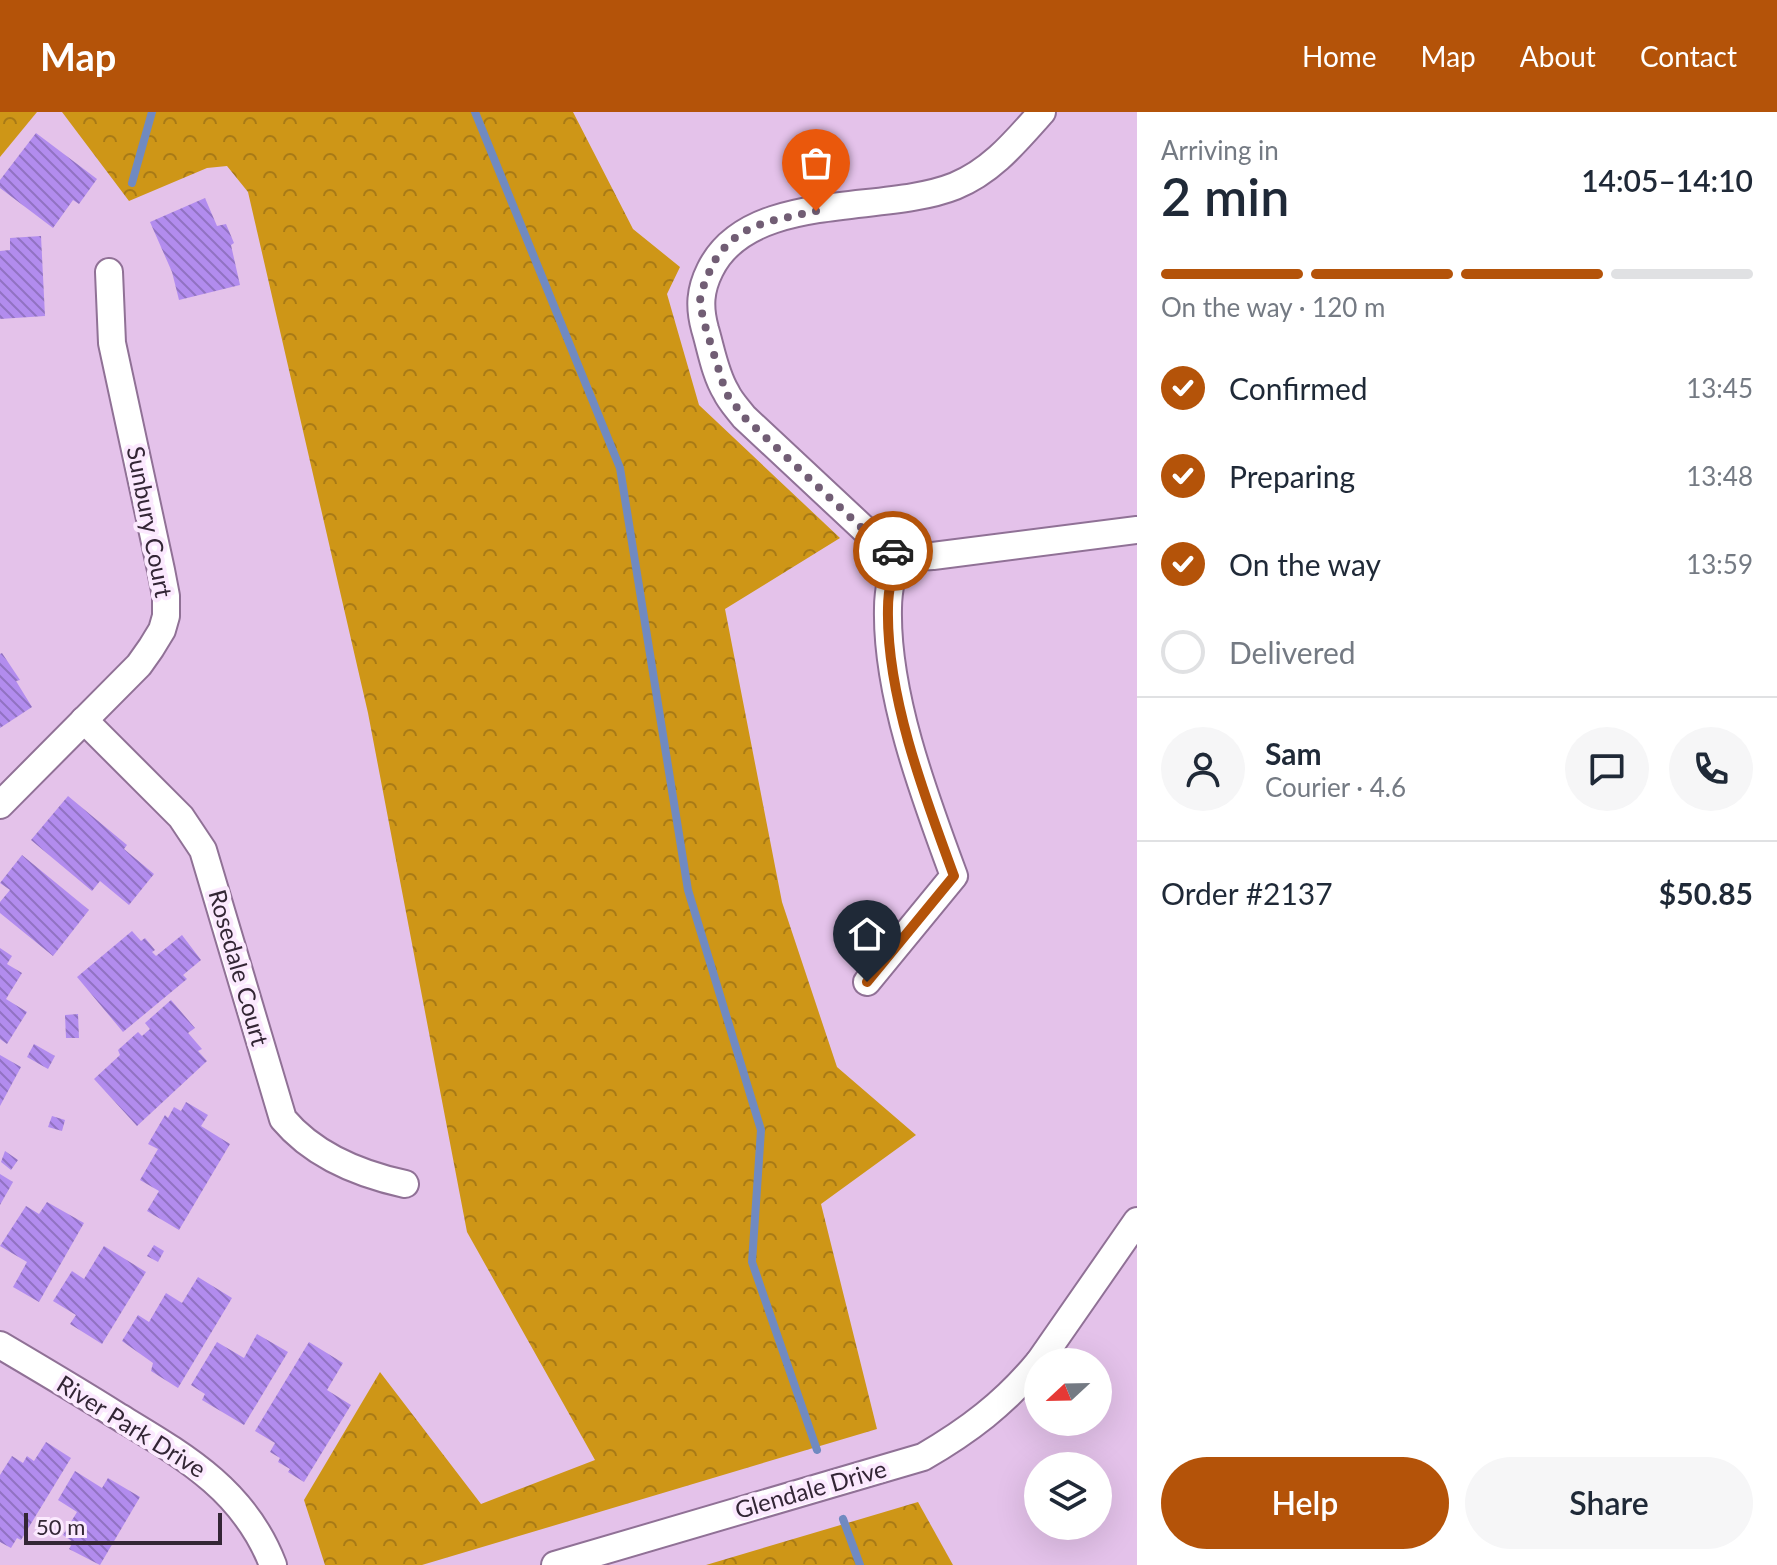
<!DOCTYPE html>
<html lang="en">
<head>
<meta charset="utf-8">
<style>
  body { margin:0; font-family:Lato,sans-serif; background:#f6f6f7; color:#1f2937; height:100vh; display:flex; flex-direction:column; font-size:30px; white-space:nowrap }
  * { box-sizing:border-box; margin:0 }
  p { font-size:26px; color:#747a83 }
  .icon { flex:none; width:44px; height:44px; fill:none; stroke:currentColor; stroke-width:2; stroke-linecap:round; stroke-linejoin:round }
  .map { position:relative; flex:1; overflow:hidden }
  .side { display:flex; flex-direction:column; background:#fff; width:640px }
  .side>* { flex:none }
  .needle { width:52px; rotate:248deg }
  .tools { position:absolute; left:1024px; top:1236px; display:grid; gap:16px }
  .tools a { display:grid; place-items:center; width:88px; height:88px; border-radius:50%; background:#fff; box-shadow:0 8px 32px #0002; font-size:40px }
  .scale { position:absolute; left:24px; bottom:20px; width:198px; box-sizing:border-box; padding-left:8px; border:4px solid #332635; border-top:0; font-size:22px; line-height:28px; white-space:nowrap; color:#332635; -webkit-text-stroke:6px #fbe9fe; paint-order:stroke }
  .pin { position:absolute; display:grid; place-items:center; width:68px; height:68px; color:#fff; margin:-82px -34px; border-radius:50% 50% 50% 0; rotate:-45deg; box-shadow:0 0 8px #0007 }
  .pin .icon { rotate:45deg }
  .courier { position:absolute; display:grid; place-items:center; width:80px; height:80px; margin:-40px; border:6px solid #b45309; border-radius:50%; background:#fff; color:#222; box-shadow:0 2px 10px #0007 }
  .overview em { font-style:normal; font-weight:600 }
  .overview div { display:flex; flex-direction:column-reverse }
  .overview { display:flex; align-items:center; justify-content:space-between; height:136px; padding:0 24px }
  h1 { font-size:52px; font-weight:600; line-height:60px }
  .bar { display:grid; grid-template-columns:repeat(4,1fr); gap:12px 8px; align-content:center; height:96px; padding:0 24px }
  .bar i { height:10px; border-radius:6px; background:#e0e1e3 }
  .bar .current { background:#b45309 }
  .bar p { grid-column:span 4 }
  .line { display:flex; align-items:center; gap:20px; padding:0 24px; border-top:2px solid #e0e1e3 }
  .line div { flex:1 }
  .round { display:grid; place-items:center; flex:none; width:84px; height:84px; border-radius:42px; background:#f6f6f7 }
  ol { padding:0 24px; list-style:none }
  li { display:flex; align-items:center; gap:24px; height:88px }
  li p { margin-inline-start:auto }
  li .icon { padding:8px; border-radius:50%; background:#b45309; color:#fff; stroke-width:4 }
  li:last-child { color:#747a83 }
  li i { width:44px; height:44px; border:4px solid #e0e1e3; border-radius:50% }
  .cta { display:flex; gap:16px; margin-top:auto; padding:16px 24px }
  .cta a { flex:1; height:92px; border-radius:48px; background:#b45309; color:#fff; font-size:32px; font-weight:600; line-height:92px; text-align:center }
  .cta a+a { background:#f6f6f7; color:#1f2937 }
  header { display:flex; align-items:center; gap:48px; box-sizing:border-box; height:112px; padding:0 40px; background:#b45309; color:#fff }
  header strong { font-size:38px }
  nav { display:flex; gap:44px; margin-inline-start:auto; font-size:28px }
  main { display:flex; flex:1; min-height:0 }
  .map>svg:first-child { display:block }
  .park { fill:url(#park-crowns) }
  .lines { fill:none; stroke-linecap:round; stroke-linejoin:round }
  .stream { stroke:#708ac1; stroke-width:8 }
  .building { fill:url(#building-back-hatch) }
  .street-casing { stroke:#907196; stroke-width:30 }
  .street { stroke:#fff; stroke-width:26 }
  .done { stroke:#715d74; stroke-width:8; stroke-dasharray:0 14.4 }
  .route { stroke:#b45309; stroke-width:10 }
  .labels { text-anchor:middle; stroke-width:8; stroke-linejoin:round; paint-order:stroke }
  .street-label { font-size:24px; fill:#332635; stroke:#fbe9fe }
</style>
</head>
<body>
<header>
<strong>Map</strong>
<nav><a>Home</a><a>Map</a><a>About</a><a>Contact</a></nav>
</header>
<main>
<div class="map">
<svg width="1137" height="1453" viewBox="0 0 1137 1453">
  <defs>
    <pattern id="park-crowns" width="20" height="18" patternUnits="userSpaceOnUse" patternTransform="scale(2)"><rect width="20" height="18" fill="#ce9617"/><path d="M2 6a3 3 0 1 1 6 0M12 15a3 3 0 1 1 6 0" fill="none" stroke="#a87a16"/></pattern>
    <pattern id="building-back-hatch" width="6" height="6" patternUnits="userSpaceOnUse" patternTransform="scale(2)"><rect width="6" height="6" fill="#b28cee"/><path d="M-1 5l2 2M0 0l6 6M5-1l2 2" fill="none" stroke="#9172c2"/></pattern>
  </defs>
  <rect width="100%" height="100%" fill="#e4c2ea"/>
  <!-- park -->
  <g class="park">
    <polygon points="0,0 37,0 0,45"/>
    <polygon points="62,0 573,0 633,117 680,155 667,182 699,293 840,426 725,497 782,790 837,955 916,1023 821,1092 877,1317 422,1453 325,1453 304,1388 380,1260 481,1392 595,1348 467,1120 368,601 248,80 227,54 207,56 129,89"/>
    <polygon points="918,1390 953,1453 706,1453"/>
  </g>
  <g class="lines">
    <!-- stream -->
    <g class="stream">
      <polyline points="475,0 620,356 688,778 761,1018 752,1150 817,1338"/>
      <polyline points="132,71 152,0"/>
      <polyline points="843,1407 860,1453"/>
    </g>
  </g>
  <!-- building -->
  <g class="building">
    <polygon points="36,21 97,67 79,92 73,88 53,116 0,76 0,68"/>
    <polygon points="205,86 217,114 226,112 234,131 231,133 240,173 179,188 172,160 150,110"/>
    <polygon points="41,124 45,204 0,207 0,139 10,138 10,126"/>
    <polygon points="2,541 20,568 16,569 32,595 0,616 0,542"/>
    <polygon points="68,684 127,733 124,737 154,762 129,793 100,769 92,779 31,728"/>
    <polygon points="22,743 89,798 53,844 0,801 0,790 10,778 0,771"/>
    <polygon points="132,819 141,829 145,826 155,838 152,840 156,844 182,823 201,848 183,863 187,867 123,920 77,865"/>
    <polygon points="0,836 12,844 7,852 22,861 6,887 27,900 7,932 0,927"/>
    <polygon points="171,888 195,916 188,921 202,937 198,939 207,949 137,1014 94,967 120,943 118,938 138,920 142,924 150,917 145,911"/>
    <polygon points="78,902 79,926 66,926 65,903"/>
    <polygon points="34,932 55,944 48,957 27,945"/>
    <polygon points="0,943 21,955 0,994"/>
    <polygon points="186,990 208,1003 201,1014 230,1032 179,1118 147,1099 159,1079 140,1068 158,1037 148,1032 165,1003 168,1006 174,995 181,999"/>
    <polygon points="52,1004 65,1008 62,1019 48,1015"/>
    <polygon points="5,1039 18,1048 11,1058 1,1050"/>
    <polygon points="0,1062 13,1070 0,1093"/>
    <polygon points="47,1090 84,1111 39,1190 13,1175 27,1150 0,1134 26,1094 39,1102"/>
    <polygon points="154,1133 164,1139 158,1150 147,1144"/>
    <polygon points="104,1134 146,1160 102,1232 70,1212 76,1203 53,1189 72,1159 84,1167"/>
    <polygon points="198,1165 232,1186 178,1276 151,1259 153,1251 122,1229 138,1203 149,1210 166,1181 182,1191"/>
    <polygon points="257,1222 288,1240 244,1313 202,1288 205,1282 191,1273 217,1230 244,1246"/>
    <polygon points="309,1230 343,1251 327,1278 351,1293 304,1370 288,1360 290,1357 278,1350 280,1346 270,1340 275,1331 255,1319"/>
    <polygon points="46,1330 71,1346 21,1428 17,1426 11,1436 0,1430 0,1363 12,1344 23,1351 27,1344 34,1349"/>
    <polygon points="75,1359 102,1376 108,1366 140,1385 100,1453 69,1437 73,1430 63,1423 77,1400 58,1388"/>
  </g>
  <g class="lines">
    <defs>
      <g id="street">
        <path d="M 1042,0 C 1016,29 992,59 955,74 C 883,103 749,78 710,158 C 700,178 699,195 705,217 C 711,237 715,262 726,280 C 730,289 738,297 744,305 L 880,432 C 898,442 913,445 933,444 L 1137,418"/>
        <path d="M 84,608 L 181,705 L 203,738 L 283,1007 C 314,1044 359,1062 405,1072"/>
        <polyline points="0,693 139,553 151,536 162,518 166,504 166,484 161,458 112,231 109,160"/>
        <path d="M 867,870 L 954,764 C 924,683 886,582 888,496 C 888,477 893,459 898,441"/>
        <path d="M 0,1233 C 39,1256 78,1279 116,1303 C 182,1343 244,1377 273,1453"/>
        <polyline points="1039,1250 1137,1109"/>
        <path d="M 555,1453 L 923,1345 C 968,1319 1005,1291 1038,1251"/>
      </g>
    </defs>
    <!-- street casing -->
    <use href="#street" class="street-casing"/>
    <!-- street -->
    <use href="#street" class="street"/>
  </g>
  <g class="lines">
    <!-- done -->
    <polyline class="done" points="816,99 766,110 745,119 729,130 715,148 705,169 700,188 703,207 726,281 744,305 864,418 880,432 893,439"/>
    <!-- route -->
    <path class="route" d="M 867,870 L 954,764 C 924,683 886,582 888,496 C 888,477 893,459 898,441 L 893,439"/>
  </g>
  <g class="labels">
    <!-- street labels -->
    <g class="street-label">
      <text transform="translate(149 410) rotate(79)" y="8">Sunbury Court</text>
      <text transform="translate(238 856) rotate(74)" y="8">Rosedale Court</text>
      <text transform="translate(131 1315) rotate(32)" y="8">River Park Drive</text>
      <text transform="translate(811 1378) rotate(-16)" y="8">Glendale Drive</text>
    </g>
  </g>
</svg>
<div class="tools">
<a><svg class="needle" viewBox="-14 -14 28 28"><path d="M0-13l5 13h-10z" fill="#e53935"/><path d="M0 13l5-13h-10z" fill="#747a83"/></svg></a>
<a><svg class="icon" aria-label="layers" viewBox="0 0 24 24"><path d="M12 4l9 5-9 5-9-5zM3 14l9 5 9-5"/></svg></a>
</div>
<div class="scale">50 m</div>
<div class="pin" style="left:816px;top:99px;background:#ea580c"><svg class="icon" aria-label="bag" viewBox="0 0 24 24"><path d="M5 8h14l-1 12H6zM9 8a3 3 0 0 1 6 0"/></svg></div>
<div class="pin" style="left:867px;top:870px;background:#1f2937"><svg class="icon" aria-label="home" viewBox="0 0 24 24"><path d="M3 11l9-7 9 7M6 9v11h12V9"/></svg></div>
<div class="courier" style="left:893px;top:439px"><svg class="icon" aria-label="car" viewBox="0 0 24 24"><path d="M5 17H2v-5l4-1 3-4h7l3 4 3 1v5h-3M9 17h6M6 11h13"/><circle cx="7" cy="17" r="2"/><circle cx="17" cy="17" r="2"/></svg></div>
</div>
<section class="side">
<div class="overview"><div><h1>2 min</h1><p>Arriving in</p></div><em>14:05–14:10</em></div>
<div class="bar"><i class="current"></i><i class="current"></i><i class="current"></i><i></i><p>On the way · 120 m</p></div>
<ol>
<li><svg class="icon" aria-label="check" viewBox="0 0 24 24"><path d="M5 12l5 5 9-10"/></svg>Confirmed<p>13:45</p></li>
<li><svg class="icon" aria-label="check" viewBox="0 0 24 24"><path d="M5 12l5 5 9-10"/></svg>Preparing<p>13:48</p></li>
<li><svg class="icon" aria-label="check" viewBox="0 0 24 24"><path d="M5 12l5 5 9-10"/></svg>On the way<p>13:59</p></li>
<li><i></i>Delivered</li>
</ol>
<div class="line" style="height:144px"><a class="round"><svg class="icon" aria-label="person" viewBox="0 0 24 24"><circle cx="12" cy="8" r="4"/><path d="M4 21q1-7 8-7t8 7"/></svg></a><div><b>Sam</b><p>Courier · 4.6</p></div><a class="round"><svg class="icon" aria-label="chat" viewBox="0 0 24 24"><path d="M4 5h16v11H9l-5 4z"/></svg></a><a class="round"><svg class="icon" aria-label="phone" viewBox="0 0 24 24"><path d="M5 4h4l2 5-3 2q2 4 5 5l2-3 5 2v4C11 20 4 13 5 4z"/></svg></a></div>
<div class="line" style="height:104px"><div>Order #2137</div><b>$50.85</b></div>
<div class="cta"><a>Help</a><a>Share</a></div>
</section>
</main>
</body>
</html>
